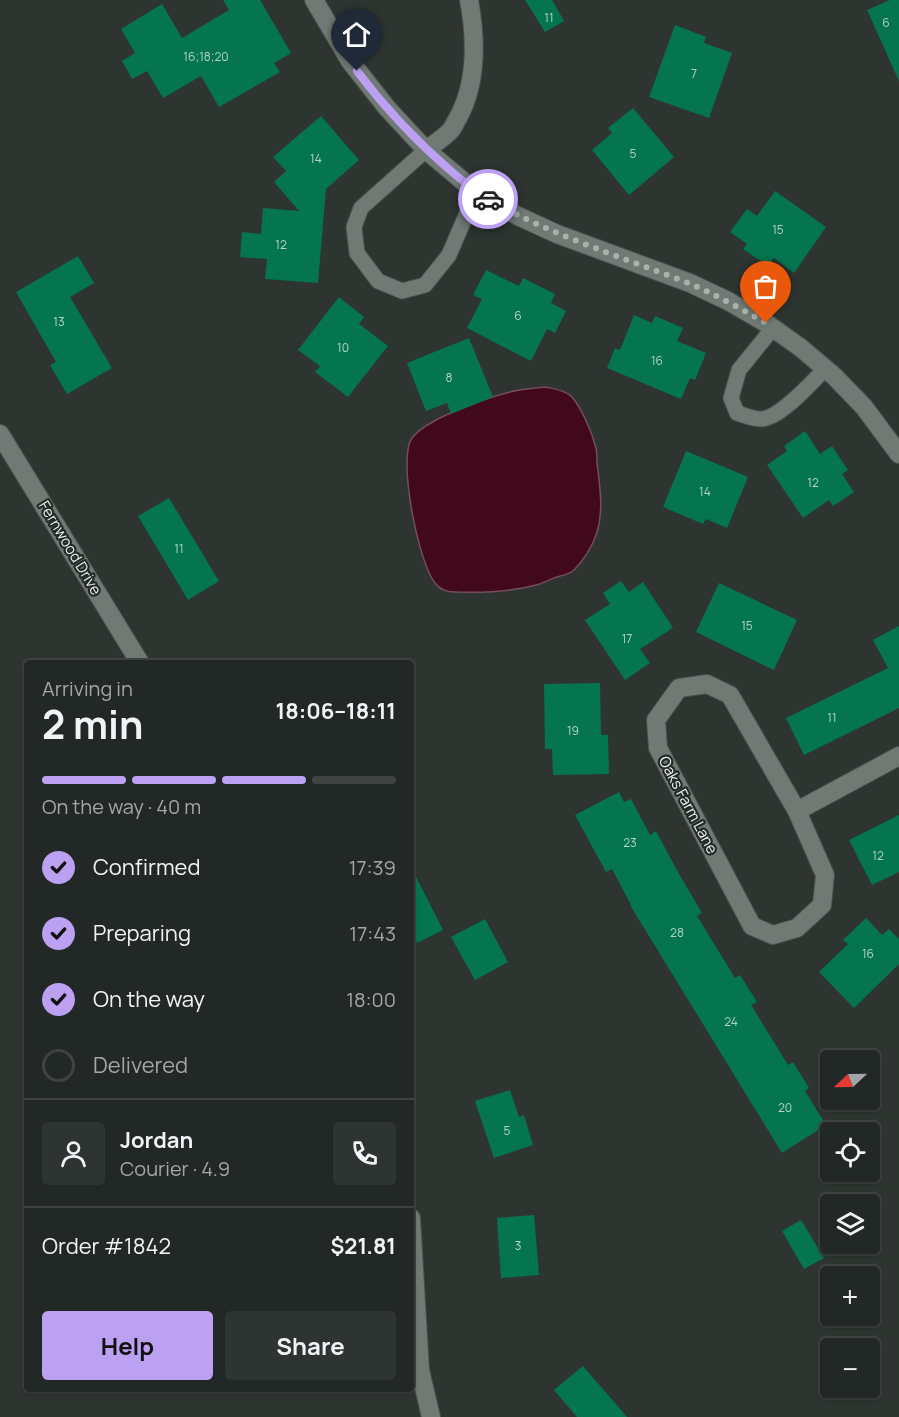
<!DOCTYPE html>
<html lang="en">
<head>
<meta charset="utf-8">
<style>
  body { margin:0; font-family:Manrope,sans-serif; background:#2e3432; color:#f1f3f6; height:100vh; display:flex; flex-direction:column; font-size:22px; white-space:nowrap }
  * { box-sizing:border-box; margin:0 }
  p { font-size:20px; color:#a2a6a7 }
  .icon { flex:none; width:33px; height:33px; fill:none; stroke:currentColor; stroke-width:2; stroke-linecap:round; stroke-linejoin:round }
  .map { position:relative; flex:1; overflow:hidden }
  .sheet { position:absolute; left:24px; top:660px; width:390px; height:732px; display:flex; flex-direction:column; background:#222825; border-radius:6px; box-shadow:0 2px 4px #0004,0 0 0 2px #3f4442 }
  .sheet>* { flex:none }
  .needle { width:39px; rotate:248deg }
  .controls { position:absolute; left:820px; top:1050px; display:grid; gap:12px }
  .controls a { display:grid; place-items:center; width:60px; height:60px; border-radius:6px; background:#222825; box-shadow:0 2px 4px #0004,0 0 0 2px #3f4442; font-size:30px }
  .pin { position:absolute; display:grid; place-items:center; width:51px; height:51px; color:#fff; margin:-62px -26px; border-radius:50% 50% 50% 0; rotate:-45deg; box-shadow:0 0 6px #0007 }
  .pin .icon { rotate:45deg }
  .courier { position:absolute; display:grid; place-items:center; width:60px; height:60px; margin:-30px; border:4px solid #bca0f2; border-radius:50%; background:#fff; color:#222; box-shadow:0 2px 8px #0007 }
  .head em { font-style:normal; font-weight:700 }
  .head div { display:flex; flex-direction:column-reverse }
  .head { display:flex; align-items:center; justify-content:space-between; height:102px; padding:0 18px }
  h1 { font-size:39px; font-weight:700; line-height:45px }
  .bar { display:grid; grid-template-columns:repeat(4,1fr); gap:9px 6px; align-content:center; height:72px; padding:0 18px }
  .bar i { height:8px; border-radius:4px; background:#3f4442 }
  .bar .active { background:#bca0f2 }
  .bar p { grid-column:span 4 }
  .line { display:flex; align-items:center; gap:15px; padding:0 18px; border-top:2px solid #3f4442 }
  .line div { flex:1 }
  .round { display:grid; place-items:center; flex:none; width:63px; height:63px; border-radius:6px; background:#2e3432 }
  ol { padding:0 18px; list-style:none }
  li { display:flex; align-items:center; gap:18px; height:66px }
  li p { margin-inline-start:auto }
  li .icon { padding:6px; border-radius:50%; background:#bca0f2; color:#111; stroke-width:4 }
  li:last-child { color:#a2a6a7 }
  li i { width:33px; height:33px; border:3px solid #3f4442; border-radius:50% }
  .cta { display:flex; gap:12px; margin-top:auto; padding:12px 18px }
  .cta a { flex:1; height:69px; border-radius:6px; background:#bca0f2; color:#111; font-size:24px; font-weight:700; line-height:69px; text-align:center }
  .cta a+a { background:#2e3432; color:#f1f3f6 }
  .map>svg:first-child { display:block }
  .water { fill:#42081c; stroke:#754e5b; stroke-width:1.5 }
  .building { fill:#04754e }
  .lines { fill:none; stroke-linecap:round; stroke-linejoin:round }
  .lane-casing { stroke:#4a504c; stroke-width:17 }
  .street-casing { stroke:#4a504c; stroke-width:20 }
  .lane { stroke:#717974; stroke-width:15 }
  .street { stroke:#717974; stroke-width:18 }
  .done { stroke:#aab0ac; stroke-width:6; stroke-dasharray:0 10.8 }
  .route { stroke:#bca0f2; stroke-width:8 }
  .labels { text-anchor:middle; stroke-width:4.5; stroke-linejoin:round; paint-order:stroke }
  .number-label { font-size:12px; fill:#b3d3c7 }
  .street-label { font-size:15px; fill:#edf2ef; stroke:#242b27 }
</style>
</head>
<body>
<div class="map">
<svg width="899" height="1417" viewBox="0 0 899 1417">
  <rect width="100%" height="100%" fill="#2e3531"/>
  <!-- water -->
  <path class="water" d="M 546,387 C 554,389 564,390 571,396 C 581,407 591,430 595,445 C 597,450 597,457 597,463 C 600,486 604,513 596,535 C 592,547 583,561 574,570 C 570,574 563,575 557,577 C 550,579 544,583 536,585 C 510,592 482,593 455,592 C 447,592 440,590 435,583 C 419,564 397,458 412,438 C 427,418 489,397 514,391 C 524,389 535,388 546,387 Z"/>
  <!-- building -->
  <g class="building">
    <polygon points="223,0 260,0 291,53 274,63 280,72 219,107 201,76 163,98 147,71 132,79 122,61 135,53 121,29 162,4 182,38 229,10"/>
    <polygon points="525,0 552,0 564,21 545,32"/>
    <polygon points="890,0 899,0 899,81 867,10"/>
    <polygon points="675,25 706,37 704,43 732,53 709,118 649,97"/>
    <polygon points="633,108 674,157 629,195 592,150 612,133 608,128"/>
    <polygon points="321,116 359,160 326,189 318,283 265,279 267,259 240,257 242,232 261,234 263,208 299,211 274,182 286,171 273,157"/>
    <polygon points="775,191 826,227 794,273 774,258 768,266 743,249 747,244 730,232 747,209 757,216"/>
    <polygon points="78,256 94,283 70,297 112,368 67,394 50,365 56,362 16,292"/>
    <polygon points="486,270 519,286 523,278 555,294 551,303 566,311 555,333 547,329 531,361 467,328 482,299 473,295"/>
    <polygon points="339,297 364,317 359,324 388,346 348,397 315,372 320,366 298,350"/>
    <polygon points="634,315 652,323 655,316 683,328 677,341 706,353 695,380 690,378 681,399 607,368 615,348 620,350"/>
    <polygon points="469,338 493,397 451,414 447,403 426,411 407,363"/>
    <polygon points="805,431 820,454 832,446 848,470 842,474 854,492 833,506 829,500 803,518 767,465 787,451 784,446"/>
    <polygon points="686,451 748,477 727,528 706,519 703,524 663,507"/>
    <polygon points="169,498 219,581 188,600 138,516"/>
    <polygon points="621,581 629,592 643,582 673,628 640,649 650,663 625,680 585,620 610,604 603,593"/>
    <polygon points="719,583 797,620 774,670 696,632"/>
    <polygon points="899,626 899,708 804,755 786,718 888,668 873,640"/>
    <polygon points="600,683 601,735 608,735 609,774 553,775 552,749 545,749 544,684"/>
    <polygon points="619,792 624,802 631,799 650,835 656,831 679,874 702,913 697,916 735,978 740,975 757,1002 751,1005 788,1065 793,1062 809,1088 805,1091 826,1125 782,1153 630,905 631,905 612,869 606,872 575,815"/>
    <polygon points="899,815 899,872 872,885 849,840"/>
    <polygon points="411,867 443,930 417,943 411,931"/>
    <polygon points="866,918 882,935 889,929 899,939 899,964 854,1008 819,972 848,944 843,940"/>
    <polygon points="485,919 508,962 475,980 451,937"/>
    <polygon points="510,1090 519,1117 524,1115 533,1145 494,1158 475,1101"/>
    <polygon points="534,1215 539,1275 501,1278 497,1218"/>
    <polygon points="801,1220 824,1258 804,1269 782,1231"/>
    <polygon points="583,1366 627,1417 577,1417 554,1390"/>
  </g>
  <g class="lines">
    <defs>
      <g id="lane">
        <polyline points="426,150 361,208 354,227 357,253 378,281 402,291 425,285 449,255 476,192"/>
        <path d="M 773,328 L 739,370 L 731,398 L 737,413 C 744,415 753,419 760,419 C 779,420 812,382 825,369"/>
      </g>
      <g id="street">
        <polyline points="314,0 350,61 387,108 426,150 476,192 518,216 557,234 690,283 728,301 766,323 801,348 834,376 864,407 899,454"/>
        <path d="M 426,150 C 434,144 445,137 451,130 C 454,126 456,121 458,118 C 477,83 476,38 469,0"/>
        <polyline points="0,434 140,663"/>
        <polygon points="707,684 730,695 797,811 825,875 822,905 797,928 773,935 752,926 658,748 656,720 679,688"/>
        <polyline points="797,811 899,756"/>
        <polyline points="411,1218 420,1370 431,1417"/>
      </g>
    </defs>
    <!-- lane casing -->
    <use href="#lane" class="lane-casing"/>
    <!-- street casing -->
    <use href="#street" class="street-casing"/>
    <!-- lane -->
    <use href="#lane" class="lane"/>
    <!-- street -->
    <use href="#street" class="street"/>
  </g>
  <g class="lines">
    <!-- done -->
    <path class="done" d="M 488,199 C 552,236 620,256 688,283 C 715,294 741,309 766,323"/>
    <!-- route -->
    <path class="route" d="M 357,71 C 385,108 416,141 451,171 C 463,181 474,191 488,199"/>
  </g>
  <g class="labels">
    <!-- number labels -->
    <g class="number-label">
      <text x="549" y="22">11</text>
      <text x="886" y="27">6</text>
      <text x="206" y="61">16;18;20</text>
      <text x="694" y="78">7</text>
      <text x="633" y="158">5</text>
      <text x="316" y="163">14</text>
      <text x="778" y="234">15</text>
      <text x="281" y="249">12</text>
      <text x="518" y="320">6</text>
      <text x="59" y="326">13</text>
      <text x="343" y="352">10</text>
      <text x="657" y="365">16</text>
      <text x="449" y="382">8</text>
      <text x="813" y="487">12</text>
      <text x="705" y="496">14</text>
      <text x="179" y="553">11</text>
      <text x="747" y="630">15</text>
      <text x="627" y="643">17</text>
      <text x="832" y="722">11</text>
      <text x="573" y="735">19</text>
      <text x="630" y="847">23</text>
      <text x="878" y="860">12</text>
      <text x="677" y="937">28</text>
      <text x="868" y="958">16</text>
      <text x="731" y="1026">24</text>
      <text x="785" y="1112">20</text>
      <text x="507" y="1135">5</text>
      <text x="518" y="1250">3</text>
    </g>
    <!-- street labels -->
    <g class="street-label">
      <text transform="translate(70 548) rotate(59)" y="5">Fernwood Drive</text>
      <text transform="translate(688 805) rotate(62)" y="5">Oaks Farm Lane</text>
    </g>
  </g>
</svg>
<div class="controls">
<a><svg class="needle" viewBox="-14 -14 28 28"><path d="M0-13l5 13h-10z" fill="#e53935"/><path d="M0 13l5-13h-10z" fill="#a2a6a7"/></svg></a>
<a><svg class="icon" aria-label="locate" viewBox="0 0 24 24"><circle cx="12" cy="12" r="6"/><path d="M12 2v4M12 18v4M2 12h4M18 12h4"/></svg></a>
<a><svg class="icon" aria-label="layers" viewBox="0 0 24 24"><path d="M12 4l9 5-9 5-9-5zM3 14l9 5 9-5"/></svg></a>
<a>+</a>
<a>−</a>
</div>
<div class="pin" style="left:766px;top:323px;background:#ea580c"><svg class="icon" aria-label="bag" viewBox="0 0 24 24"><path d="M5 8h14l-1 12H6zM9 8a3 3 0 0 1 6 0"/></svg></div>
<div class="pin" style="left:357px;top:71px;background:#1f2937"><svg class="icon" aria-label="home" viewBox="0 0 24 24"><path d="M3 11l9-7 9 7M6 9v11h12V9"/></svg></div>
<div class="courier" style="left:488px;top:199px"><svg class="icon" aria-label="car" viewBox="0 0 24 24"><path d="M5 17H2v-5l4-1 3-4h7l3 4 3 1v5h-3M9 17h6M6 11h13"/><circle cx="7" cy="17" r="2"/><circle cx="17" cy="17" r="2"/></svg></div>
<section class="sheet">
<div class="head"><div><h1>2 min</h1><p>Arriving in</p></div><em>18:06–18:11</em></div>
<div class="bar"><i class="active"></i><i class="active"></i><i class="active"></i><i></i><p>On the way · 40 m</p></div>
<ol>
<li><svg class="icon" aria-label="check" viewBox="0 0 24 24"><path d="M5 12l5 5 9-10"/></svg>Confirmed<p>17:39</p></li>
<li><svg class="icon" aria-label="check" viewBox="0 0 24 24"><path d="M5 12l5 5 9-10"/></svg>Preparing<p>17:43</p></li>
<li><svg class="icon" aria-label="check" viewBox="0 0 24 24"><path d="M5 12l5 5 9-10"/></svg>On the way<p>18:00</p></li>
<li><i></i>Delivered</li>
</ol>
<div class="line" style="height:108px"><a class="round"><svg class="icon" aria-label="person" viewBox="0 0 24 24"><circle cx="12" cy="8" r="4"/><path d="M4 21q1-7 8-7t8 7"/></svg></a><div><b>Jordan</b><p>Courier · 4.9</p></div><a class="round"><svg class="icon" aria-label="phone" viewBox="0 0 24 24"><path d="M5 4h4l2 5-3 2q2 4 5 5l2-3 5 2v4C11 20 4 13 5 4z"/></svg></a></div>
<div class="line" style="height:78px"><div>Order #1842</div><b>$21.81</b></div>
<div class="cta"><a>Help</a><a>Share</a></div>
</section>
</div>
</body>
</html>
